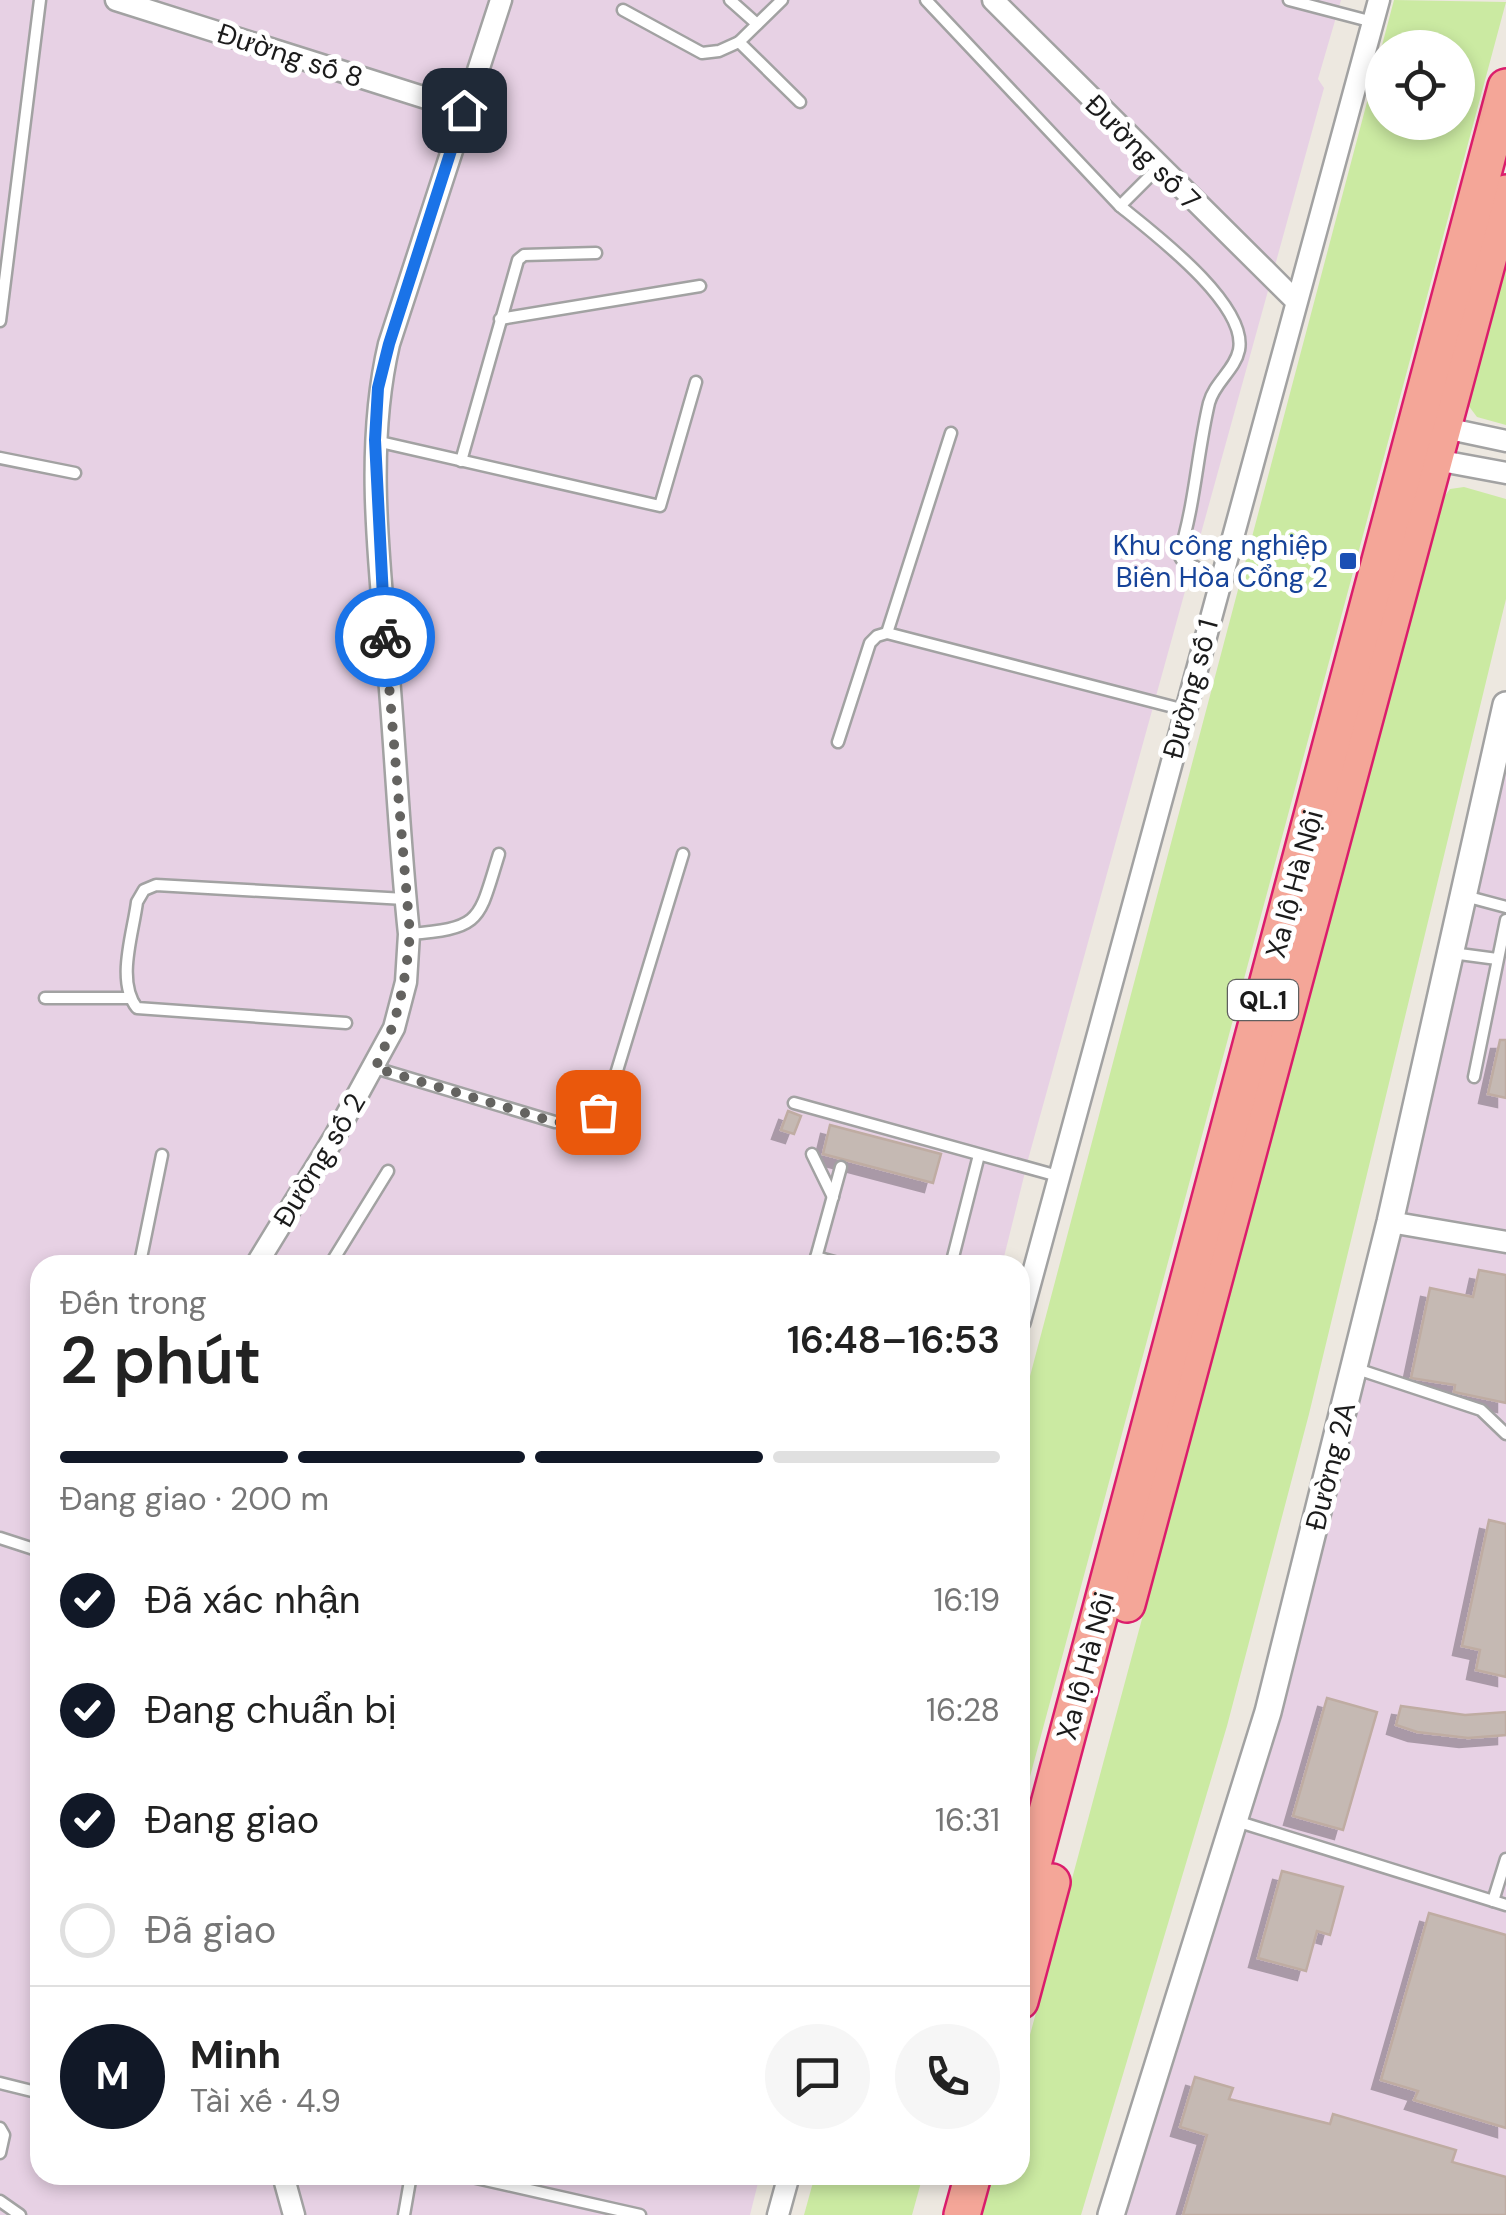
<!DOCTYPE html>
<html lang="vi">
<head>
<meta charset="utf-8">
<style>
  body { margin:0; font-family:"DM Sans",sans-serif; background:#f6f6f6; color:#222; height:100vh; display:flex; flex-direction:column; font-size:38px; white-space:nowrap }
  * { box-sizing:border-box; margin:0 }
  p { font-size:32px; color:#767676 }
  .icon { flex:none; width:55px; height:55px; fill:none; stroke:currentColor; stroke-width:2; stroke-linecap:round; stroke-linejoin:round }
  .map { position:relative; flex:1; overflow:hidden }
  .details { position:absolute; left:30px; top:1255px; width:1000px; height:930px; display:flex; flex-direction:column; background:#fff; border-radius:30px; box-shadow:0 5px 15px #0003 }
  .details>* { flex:none }
  .controls { position:absolute; left:1365px; top:30px; display:grid; gap:20px }
  .controls a { display:grid; place-items:center; width:110px; height:110px; border-radius:50%; background:#fff; box-shadow:0 5px 15px #0003; font-size:50px }
  .pin { position:absolute; display:grid; place-items:center; width:85px; height:85px; color:#fff; margin:-42px; border-radius:20px; box-shadow:0 5px 15px #0006 }
  .courier { position:absolute; display:grid; place-items:center; width:100px; height:100px; margin:-50px; border:8px solid #1a73e8; border-radius:50%; background:#fff; color:#222; box-shadow:0 2px 12px #0007 }
  .head em { font-style:normal; font-weight:600 }
  .head div { display:flex; flex-direction:column-reverse }
  .head { display:flex; align-items:center; justify-content:space-between; height:170px; padding:0 30px }
  h1 { font-size:65px; font-weight:600; line-height:75px }
  .bar { display:grid; grid-template-columns:repeat(4,1fr); gap:15px 10px; align-content:center; height:120px; padding:0 30px }
  .bar i { height:12px; border-radius:8px; background:#e0e0e0 }
  .bar .on { background:#111827 }
  .bar p { grid-column:span 4 }
  .line { display:flex; align-items:center; gap:25px; padding:0 30px; border-top:2px solid #e0e0e0 }
  .line div { flex:1 }
  .round { display:grid; place-items:center; flex:none; width:105px; height:105px; border-radius:52px; background:#f6f6f6 }
  ol { padding:0 30px; list-style:none }
  li { display:flex; align-items:center; gap:30px; height:110px }
  li p { margin-inline-start:auto }
  li .icon { padding:10px; border-radius:50%; background:#111827; color:#fff; stroke-width:4 }
  li:last-child { color:#767676 }
  li i { width:55px; height:55px; border:5px solid #e0e0e0; border-radius:50% }
  .map>svg:first-child { display:block }
  .industrial { fill:#e7d1e4 }
  .grass { fill:#cbeaa2; fill-rule:evenodd }
  .building { fill:#c5b9b3; stroke:#bfaca2; stroke-width:2.5; filter:url(#shadow) }
  .lines { fill:none; stroke-linecap:round; stroke-linejoin:round }
  .service-casing { stroke:#a2a2a2; stroke-width:15 }
  .minor-casing { stroke:#a2a2a2; stroke-width:25 }
  .tertiary-casing { stroke:#a2a2a2; stroke-width:30 }
  .trunk-casing { stroke:#db1d6c; stroke-width:40 }
  .service { stroke:#fff; stroke-width:10 }
  .minor { stroke:#fff; stroke-width:20 }
  .tertiary { stroke:#fff; stroke-width:25 }
  .trunk { stroke:#f4a698; stroke-width:35 }
  .done { stroke:#646360; stroke-width:10; stroke-dasharray:0 18 }
  .route { stroke:#1a73e8; stroke-width:12 }
  .transit-dot { fill:#1a4fb4; stroke:#fff; stroke-width:4 }
  .labels { text-anchor:middle; stroke-width:10; stroke-linejoin:round; paint-order:stroke }
  .shield { fill:#fff; stroke:#5f5f5f; stroke-width:2.5 }
  .shield-label { font-size:25px; font-weight:bold; fill:#1b1b1b }
  .street-label { font-size:28px; fill:#1b1b1b; stroke:#fff }
  .transit-label { font-size:28px; fill:#164399; stroke:#fff; text-anchor:end }
</style>
</head>
<body>
<div class="map">
<svg width="1506" height="2215" viewBox="0 0 1506 2215">
  <defs>
    <filter id="shadow"><feDropShadow dx="-9" dy="9" stdDeviation="0" flood-color="#0004"/></filter>
  </defs>
  <rect width="100%" height="100%" fill="#ede8e0"/>
  <!-- industrial -->
  <g class="industrial">
    <polygon points="0,0 1341,0 1318,79 1324,88 1029,1156 1002,1265 40,1265 40,2175 760,2175 750,2215 0,2215"/>
    <polygon points="1506,752 1506,2215 1122,2215 1246,1819"/>
  </g>
  <!-- grass -->
  <g class="grass">
    <path d="M 1394,0 L 1506,2 L 1020,1814 L 1020,1414 ZM 1382,48 L 1458,48 L 1458,122 L 1382,122 Z"/>
    <polygon points="1506,266 1506,425 1477,417 1468,405"/>
    <polygon points="1464,487 1506,499 1506,599 1309,1414 1227,1726 1081,2215 982,2215 993,2175 1020,2175 1020,2072 1444,497 1450,489"/>
    <polygon points="815,2175 923,2175 912,2215 804,2215"/>
  </g>
  <!-- building -->
  <g class="building">
    <polygon points="1500,1040 1506,1040 1506,1098 1488,1094"/>
    <polygon points="788,1111 801,1116 794,1134 781,1130"/>
    <polygon points="830,1125 941,1154 933,1183 823,1154"/>
    <polygon points="1479,1270 1506,1275 1506,1403 1454,1392 1455,1385 1411,1378 1430,1288 1473,1297"/>
    <polygon points="1489,1520 1506,1524 1506,1677 1476,1670 1480,1650 1462,1646"/>
    <polygon points="1327,1698 1377,1712 1343,1830 1293,1816"/>
    <polygon points="1401,1706 1465,1715 1506,1712 1506,1735 1468,1738 1417,1732 1396,1725"/>
    <polygon points="1282,1871 1343,1887 1330,1935 1317,1931 1306,1971 1258,1958"/>
    <polygon points="1429,1913 1506,1935 1506,2128 1414,2100 1418,2091 1381,2080"/>
    <polygon points="1195,2077 1233,2088 1229,2099 1330,2124 1333,2114 1456,2150 1452,2162 1506,2177 1506,2215 1183,2215 1207,2135 1180,2127"/>
  </g>
  <g class="lines">
    <defs>
      <g id="service">
        <polyline points="730,0 757,24"/>
        <polyline points="782,0 739,42 800,102"/>
        <polyline points="926,0 1120,206"/>
        <polyline points="1289,0 1373,22"/>
        <polyline points="623,10 702,53 719,51 739,42"/>
        <path d="M 1158,168 L 1120,206 C 1152,232 1248,304 1239,350 C 1235,370 1214,383 1209,403 C 1197,454 1195,505 1179,555 L 1182,560 L 1220,580"/>
        <polyline points="500,319 700,286"/>
        <polyline points="0,321 40,0"/>
        <polyline points="376,441 660,506 696,382"/>
        <polyline points="0,458 75,473"/>
        <polyline points="461,461 518,260 524,255 596,253"/>
        <polyline points="887,633 951,433"/>
        <polyline points="838,742 870,643 877,636 887,633 1185,710"/>
        <polyline points="1465,896 1506,907"/>
        <path d="M 409,934 C 483,928 478,921 499,854"/>
        <polyline points="1452,953 1497,959"/>
        <polyline points="45,998 129,998"/>
        <path d="M 346,1023 L 137,1008 C 116,981 133,934 137,902 L 144,890 L 156,885 L 405,899"/>
        <path d="M 375,1068 L 555,1122 C 581,1123 593,1118 609,1097 L 683,854"/>
        <polyline points="1474,1077 1506,920"/>
        <polyline points="794,1103 1058,1176"/>
        <polyline points="812,1154 833,1197"/>
        <polyline points="816,1257 845,1265"/>
        <polyline points="150,1265 140,1263 162,1155"/>
        <polyline points="330,1265 388,1171"/>
        <polyline points="814,1265 841,1167"/>
        <polyline points="951,1265 979,1155"/>
        <polyline points="1354,1368 1481,1410 1506,1434"/>
        <polyline points="0,1538 40,1551"/>
        <polyline points="1236,1821 1506,1905"/>
        <polyline points="1493,1901 1506,1859"/>
        <polyline points="0,2083 40,2093"/>
        <polyline points="0,2128 4,2135 0,2153"/>
        <polyline points="463,2175 640,2215"/>
        <polyline points="0,2201 20,2215"/>
        <polyline points="404,2215 411,2175"/>
      </g>
      <g id="minor">
        <polyline points="116,0 464,110"/>
        <polyline points="993,0 1296,301"/>
        <polyline points="1445,428 1506,441"/>
        <polyline points="1436,460 1506,473"/>
        <polyline points="1390,1222 1506,1242"/>
        <path d="M 256,1265 L 335,1136 L 394,1028 L 406,982 L 409,934 C 400,849 396,762 389,677 C 380,567 364,451 389,344 L 501,0"/>
        <polyline points="1020,1321 1379,0"/>
        <polyline points="283,2175 294,2215"/>
        <polyline points="778,2215 789,2175"/>
      </g>
      <polyline id="tertiary" points="1111,2215 1268,1712 1390,1222 1506,705"/>
      <g id="trunk">
        <polyline points="1127,1604 1506,193"/>
        <polyline points="1020,1913 1506,87"/>
        <polyline points="1020,2001 1052,1882"/>
        <polyline points="962,2215 973,2175"/>
      </g>
    </defs>
    <!-- service casing -->
    <use href="#service" class="service-casing"/>
    <!-- minor casing -->
    <use href="#minor" class="minor-casing"/>
    <!-- tertiary casing -->
    <use href="#tertiary" class="tertiary-casing"/>
    <!-- trunk casing -->
    <use href="#trunk" class="trunk-casing"/>
    <!-- service -->
    <use href="#service" class="service"/>
    <!-- minor -->
    <use href="#minor" class="minor"/>
    <!-- tertiary -->
    <use href="#tertiary" class="tertiary"/>
    <!-- trunk -->
    <use href="#trunk" class="trunk"/>
  </g>
  <g class="lines">
    <!-- done -->
    <path class="done" d="M 385,637 L 410,934 C 405,986 398,1021 375,1068 L 555,1122 L 580,1123 L 598,1112"/>
    <!-- route -->
    <polyline class="route" points="385,637 375,440 378,388 389,344 464,110"/>
  </g>
  <!-- markers -->
  <rect class="transit-dot" x="1338" y="551" width="20" height="20" rx="5"/>
  <g class="labels">
    <!-- shield labels -->
    <rect class="shield" x="1228" y="980" width="70" height="40" rx="8"/>
    <g class="shield-label">
      <text x="1263" y="1009">QL.1</text>
    </g>
    <!-- street labels -->
    <g class="street-label">
      <text transform="translate(290 55) rotate(18)" y="10">Đường số 8</text>
      <text transform="translate(1143 152) rotate(45)" y="10">Đường số 7</text>
      <text transform="translate(1190 689) rotate(-75)" y="10">Đường số 1</text>
      <text transform="translate(1294 884) rotate(-75)" y="10">Xa lộ Hà Nội</text>
      <text transform="translate(319 1160) rotate(-59)" y="10">Đường số 2</text>
      <text transform="translate(1330 1466) rotate(-76)" y="10">Đường 2A</text>
      <text transform="translate(1085 1666) rotate(-75)" y="10">Xa lộ Hà Nội</text>
    </g>
    <!-- transit labels -->
    <g class="transit-label">
      <text x="1328" y="555">Khu công nghiệp<tspan x="1328" dy="32">Biên Hòa Cổng 2</tspan></text>
    </g>
  </g>
</svg>
<div class="controls">
<a><svg class="icon" aria-label="locate" viewBox="0 0 24 24"><circle cx="12" cy="12" r="6"/><path d="M12 2v4M12 18v4M2 12h4M18 12h4"/></svg></a>
</div>
<div class="pin" style="left:598px;top:1112px;background:#ea580c"><svg class="icon" aria-label="bag" viewBox="0 0 24 24"><path d="M5 8h14l-1 12H6zM9 8a3 3 0 0 1 6 0"/></svg></div>
<div class="pin" style="left:464px;top:110px;background:#1f2937"><svg class="icon" aria-label="home" viewBox="0 0 24 24"><path d="M3 11l9-7 9 7M6 9v11h12V9"/></svg></div>
<div class="courier" style="left:385px;top:637px"><svg class="icon" aria-label="bike" viewBox="0 0 24 24"><circle cx="6" cy="16" r="4"/><circle cx="18" cy="16" r="4"/><path d="M6 16l4-8h5l3 8M10 8l3 8H6M13 5h3"/></svg></div>
<section class="details">
<div class="head"><div><h1>2 phút</h1><p>Đến trong</p></div><em>16:48–16:53</em></div>
<div class="bar"><i class="on"></i><i class="on"></i><i class="on"></i><i></i><p>Đang giao · 200 m</p></div>
<ol>
<li><svg class="icon" aria-label="check" viewBox="0 0 24 24"><path d="M5 12l5 5 9-10"/></svg>Đã xác nhận<p>16:19</p></li>
<li><svg class="icon" aria-label="check" viewBox="0 0 24 24"><path d="M5 12l5 5 9-10"/></svg>Đang chuẩn bị<p>16:28</p></li>
<li><svg class="icon" aria-label="check" viewBox="0 0 24 24"><path d="M5 12l5 5 9-10"/></svg>Đang giao<p>16:31</p></li>
<li><i></i>Đã giao</li>
</ol>
<div class="line" style="height:180px"><b class="round" style="background:#111827;color:#fff">M</b><div><b>Minh</b><p>Tài xế · 4.9</p></div><a class="round"><svg class="icon" aria-label="chat" viewBox="0 0 24 24"><path d="M4 5h16v11H9l-5 4z"/></svg></a><a class="round"><svg class="icon" aria-label="phone" viewBox="0 0 24 24"><path d="M5 4h4l2 5-3 2q2 4 5 5l2-3 5 2v4C11 20 4 13 5 4z"/></svg></a></div>
</section>
</div>
</body>
</html>
